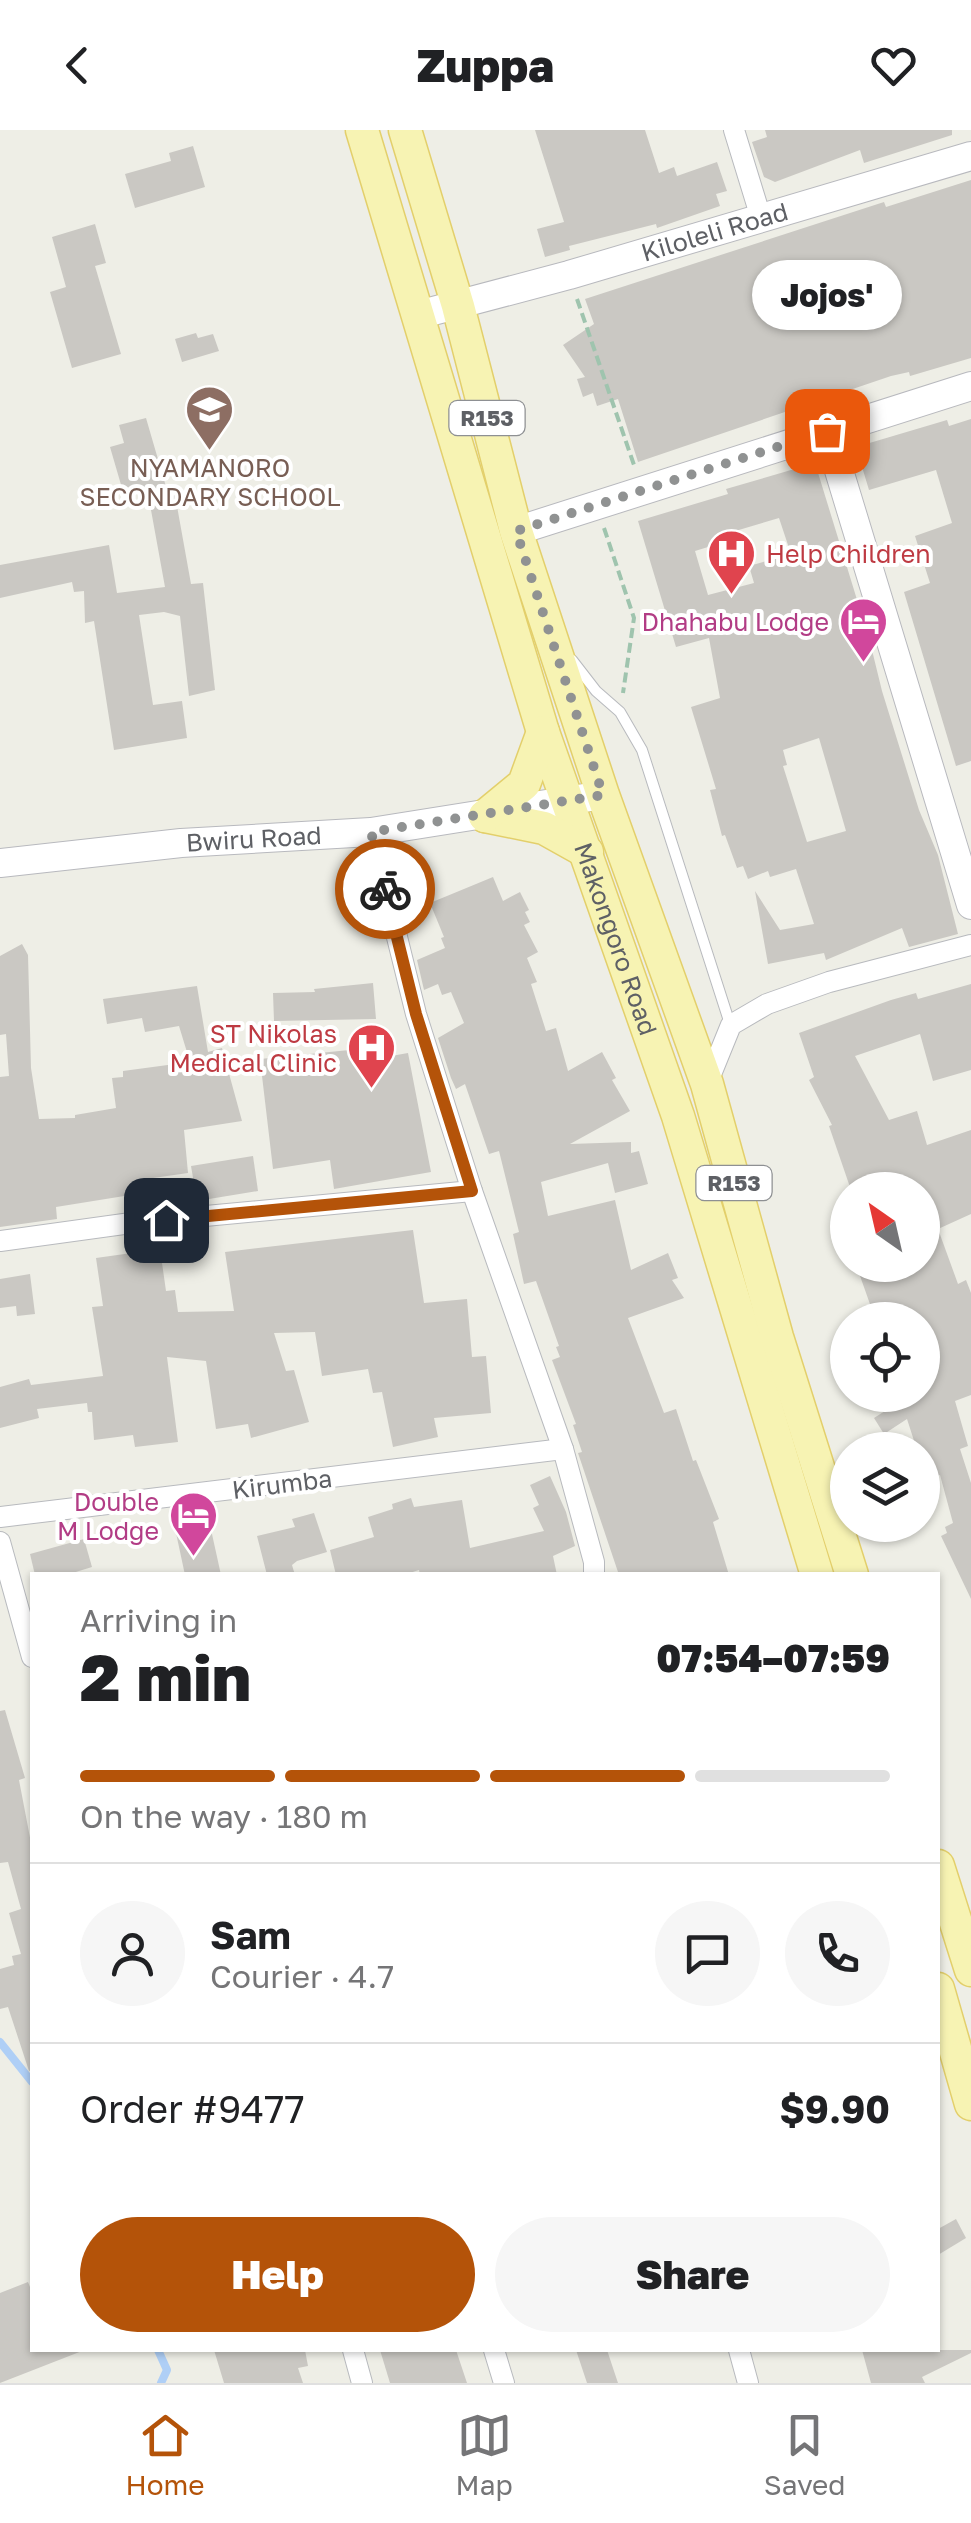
<!DOCTYPE html>
<html lang="en">
<head>
<meta charset="utf-8">
<style>
  body { margin:0; font-family:"Golos Text",sans-serif; background:#f6f6f6; color:#202124; height:100vh; display:flex; flex-direction:column; font-size:38px; white-space:nowrap }
  * { box-sizing:border-box; margin:0 }
  p { font-size:32px; color:#757577 }
  .icon { flex:none; width:55px; height:55px; fill:none; stroke:currentColor; stroke-width:2; stroke-linecap:round; stroke-linejoin:round }
  .map { position:relative; flex:1; overflow:hidden }
  .sheet { position:absolute; left:30px; top:1442px; width:910px; height:780px; display:flex; flex-direction:column; background:#fff; border-radius:0px; box-shadow:0 2px 8px #0004 }
  .sheet>* { flex:none }
  .needle { width:65px; rotate:326deg }
  .fabs { position:absolute; left:830px; top:1042px; display:grid; gap:20px }
  .fabs a { display:grid; place-items:center; width:110px; height:110px; border-radius:50%; background:#fff; box-shadow:0 2px 8px #0004; font-size:50px }
  .pin { position:absolute; display:grid; place-items:center; width:85px; height:85px; color:#fff; margin:-42px; border-radius:20px; box-shadow:0 5px 15px #0006 }
  .courier { position:absolute; display:grid; place-items:center; width:100px; height:100px; margin:-50px; border:8px solid #b45309; border-radius:50%; background:#fff; color:#222; box-shadow:0 2px 12px #0007 }
  .bubble { position:absolute; height:70px; border-radius:35px; background:#fff; box-shadow:0 2px 8px #0004; font-size:32px; font-weight:800; line-height:70px; text-align:center }
  .overview em { font-style:normal; font-weight:800 }
  .overview div { display:flex; flex-direction:column-reverse }
  .overview { display:flex; align-items:center; justify-content:space-between; height:170px; padding:0 50px }
  h1 { font-size:65px; font-weight:800; line-height:75px }
  .bar { display:grid; grid-template-columns:repeat(4,1fr); gap:15px 10px; align-content:center; height:120px; padding:0 50px }
  .bar i { height:12px; border-radius:8px; background:#e0e0e0 }
  .bar .active { background:#b45309 }
  .bar p { grid-column:span 4 }
  .line { display:flex; align-items:center; gap:25px; padding:0 50px; border-top:2px solid #e0e0e0 }
  .line div { flex:1 }
  .round { display:grid; place-items:center; flex:none; width:105px; height:105px; border-radius:52px; background:#f6f6f6 }
  .cta { display:flex; gap:20px; margin-top:auto; padding:20px 50px }
  .cta a { flex:1; height:115px; border-radius:60px; background:#b45309; color:#fff; font-size:40px; font-weight:800; line-height:115px; text-align:center }
  .cta a+a { background:#f6f6f6; color:#202124 }
  header { display:flex; justify-content:space-between; align-items:center; height:130px; padding:0 50px; background:#fff; font-size:45px; font-weight:800 }
  .tabs { display:flex; justify-content:space-around; align-items:center; height:140px; border-top:2px solid #e0e0e0; background:#fff; font-size:28px; color:#757577 }
  .tabs a { display:grid; justify-items:center; gap:5px }
  .tabs .active { color:#b45309 }
  .map>svg:first-child { display:block }
  .lines { fill:none; stroke-linecap:round; stroke-linejoin:round }
  .stream { stroke:#afcff6; stroke-width:8 }
  .building { fill:#cac8c3; fill-rule:evenodd }
  .lane-casing { stroke:#b8babe; stroke-width:12 }
  .street-casing { stroke:#b8babe; stroke-width:22 }
  .secondary-casing { stroke:#b8b9be; stroke-width:30 }
  .primary-casing { stroke:#e3cf6b; stroke-width:35 }
  .path { stroke:#9fc4ae; stroke-width:4; stroke-dasharray:10 5; stroke-linecap:butt }
  .lane { stroke:#fff; stroke-width:10 }
  .street { stroke:#fff; stroke-width:20 }
  .secondary { stroke:#fff; stroke-width:28 }
  .primary { stroke:#f7f3b3; stroke-width:32 }
  .done { stroke:#909292; stroke-width:10; stroke-dasharray:0 18 }
  .route { stroke:#b45309; stroke-width:12 }
  .labels { text-anchor:middle; stroke-width:8; stroke-linejoin:round; paint-order:stroke }
  .shield { fill:#fff; stroke:#8e9093; stroke-width:2.5 }
  .shield-label { font-size:22px; font-weight:bold; fill:#5e6065 }
  .street-label { font-size:25px; fill:#5e6065; stroke:#fff }
  .education-label { font-size:25px; fill:#785e54; stroke:#fff }
  .health-label { font-size:25px; fill:#be3a42; stroke:#fff; text-anchor:start }
  .hotel-label { font-size:25px; fill:#b23c85; stroke:#fff; text-anchor:end }
</style>
</head>
<body>
<header><svg class="icon" aria-label="back" viewBox="0 0 24 24"><path d="M15 5l-7 7 7 7"/></svg>Zuppa<svg class="icon" aria-label="heart" viewBox="0 0 24 24"><path d="M12 20l-8-8c-3-5 5-10 8-4 3-6 11-1 8 4z"/></svg></header>
<div class="map">
<svg width="971" height="2253" viewBox="0 0 971 2253">
  <rect width="100%" height="100%" fill="#eeeee6"/>
  <g class="lines">
    <!-- stream -->
    <g class="stream">
      <polyline points="0,1912 32,1952"/>
      <polyline points="158,2220 167,2240 161,2253"/>
    </g>
  </g>
  <!-- building -->
  <g class="building">
    <polygon points="535,0 645,0 659,43 674,37 677,46 717,32 727,61 716,64 720,76 657,98 656,94 569,116 570,120 545,127 537,99 564,92"/>
    <polygon points="765,0 952,0 952,5 864,33 860,20 775,52 764,47 752,12 767,7"/>
    <polygon points="193,16 205,57 135,78 125,44 171,31 169,23"/>
    <polygon points="971,50 971,228 910,246 909,242 891,246 638,332 618,269 597,276 593,263 583,267 577,249 585,247 563,215 594,194 585,169 884,72 886,77"/>
    <polygon points="95,94 106,133 95,136 121,224 72,238 50,162 66,157 52,107"/>
    <polygon points="196,203 198,208 213,204 219,221 182,232 175,209"/>
    <polygon points="146,288 169,367 175,365 191,454 203,453 215,560 189,566 180,486 164,482 139,485 153,575 182,571 187,608 114,620 94,491 85,493 84,461 74,462 72,452 0,468 0,435 109,415 117,463 165,457 147,358 124,365 110,317 124,313 119,295"/>
    <polygon points="971,289 971,631 956,636 904,462 930,453 915,406 952,393 936,340 869,360 856,317 947,290 949,296"/>
    <path d="M 815,333 L 870,512 L 882,561 L 919,680 L 938,725 L 958,804 L 909,817 L 902,798 L 826,830 L 824,823 L 768,834 L 755,761 L 780,800 L 814,794 L 796,739 L 770,747 L 768,741 L 748,749 L 743,736 L 737,738 L 725,705 L 722,706 L 710,660 L 716,659 L 691,577 L 720,568 L 709,508 L 676,517 L 638,391 L 728,364 L 726,359 ZM 779,388 L 791,424 L 749,436 L 754,453 L 708,465 L 695,421 L 734,409 L 732,402 ZM 819,608 L 846,701 L 807,712 L 783,636 L 787,635 L 783,620 Z"/>
    <polygon points="493,747 503,771 520,762 529,780 525,782 530,792 524,795 538,822 527,828 537,852 531,854 546,901 556,898 568,941 602,922 616,948 612,950 630,981 570,1014 631,1012 631,1023 639,1021 648,1054 615,1063 608,1033 541,1052 548,1086 615,1070 631,1140 668,1123 678,1148 672,1150 684,1168 628,1188 664,1283 676,1279 693,1331 696,1330 719,1389 713,1392 729,1445 619,1445 578,1323 582,1322 573,1295 576,1294 552,1230 560,1227 556,1217 559,1216 536,1151 524,1154 513,1104 519,1102 499,1021 489,1024 465,954 456,959 451,948 438,908 464,893 451,862 442,865 438,854 424,860 417,830 445,818 441,808 444,807 430,773"/>
    <polygon points="22,814 28,825 31,938 39,989 75,988 75,985 116,978 112,948 123,947 123,941 190,932 179,896 145,902 142,888 107,894 103,869 197,856 208,922 222,918 242,991 184,1000 188,1043 139,1050 143,1063 56,1077 57,1089 0,1097 0,947 9,946 6,904 0,905 0,826"/>
    <polygon points="373,853 376,889 274,891 273,863 315,862 314,859"/>
    <polygon points="971,854 971,940 933,951 920,904 855,926 889,990 917,981 927,1015 971,1000 971,1084 938,1099 958,1154 966,1150 971,1163 971,1265 955,1271 968,1316 960,1319 971,1353 971,1469 941,1406 947,1403 945,1397 953,1393 940,1345 932,1348 926,1328 922,1329 922,1320 917,1320 907,1289 884,1304 874,1288 885,1281 882,1276 922,1265 922,1190 882,1190 877,1174 871,1177 859,1143 880,1135 922,1135 922,1060 851,1060 829,996 832,995 809,950 814,947 799,903 891,870 916,863 918,869"/>
    <polygon points="379,917 380,928 408,923 431,1042 334,1059 330,1030 273,1039 260,929"/>
    <polygon points="253,1026 258,1061 197,1071 191,1036"/>
    <polygon points="413,1100 424,1173 467,1169 472,1227 486,1226 491,1283 434,1288 438,1307 393,1317 382,1262 373,1263 368,1239 322,1246 315,1202 274,1203 286,1241 294,1240 309,1292 251,1308 248,1294 216,1299 206,1231 167,1227 178,1312 135,1317 133,1305 94,1310 92,1282 88,1282 87,1273 37,1279 39,1288 0,1298 0,1257 29,1249 31,1255 103,1246 92,1177 103,1176 96,1128 160,1119 166,1161 175,1160 178,1182 234,1181 225,1122"/>
    <polygon points="30,1144 35,1184 17,1186 16,1176 0,1178 0,1149"/>
    <polygon points="550,1346 566,1382 575,1416 553,1426 557,1445 420,1445 419,1440 403,1445 336,1445 330,1420 374,1407 368,1387 393,1379 392,1374 411,1368 414,1377 462,1370 470,1418 544,1401 533,1378 539,1375 530,1355"/>
    <polygon points="314,1383 327,1422 297,1431 292,1435 295,1445 267,1445 257,1406 295,1397 292,1389"/>
    <polygon points="210,1395 221,1445 185,1445 176,1403"/>
    <polygon points="84,1409 92,1437 66,1445 35,1445 30,1424"/>
    <polygon points="5,1580 25,1648 19,1650 32,1718 32,1940 29,1941 8,1877 0,1879 0,1839 14,1835 12,1826 21,1824 9,1783 21,1779 8,1732 0,1733 0,1581"/>
    <polygon points="956,2089 966,2108 938,2125 938,2099"/>
    <polygon points="28,2152 32,2162 32,2220 82,2221 0,2253 0,2163"/>
    <polygon points="214,2220 305,2220 308,2236 298,2238 303,2253 224,2253"/>
    <polygon points="380,2220 456,2220 467,2253 390,2253"/>
    <polygon points="576,2220 607,2220 618,2253 587,2253"/>
    <polygon points="862,2220 971,2220 971,2223 922,2247 925,2253 871,2253"/>
  </g>
  <g class="lines">
    <defs>
      <polyline id="lane" points="572,530 596,561 620,582 642,620 730,894"/>
      <g id="street">
        <polyline points="734,0 761,88"/>
        <polyline points="371,702 416,884 472,1061 563,1319 594,1432 594,1445"/>
        <polyline points="707,954 731,895 767,874 829,852 971,815"/>
        <polyline points="0,1111 131,1093 472,1061"/>
        <polyline points="0,1387 563,1319"/>
        <polyline points="0,1412 32,1527"/>
        <polyline points="353,2220 362,2253"/>
        <polyline points="494,2220 504,2253"/>
        <polyline points="739,2220 748,2253"/>
      </g>
      <g id="secondary">
        <path id="s1" d="M 418,185 L 569,145 L 971,26"/>
        <polyline points="827,301 971,775"/>
        <polyline points="516,401 971,256"/>
        <path id="s2" d="M 0,733 L 181,713 L 371,702 L 603,665"/>
      </g>
      <g id="primary">
        <path id="s3" d="M 362,0 L 543,602 L 678,986 L 817,1445"/>
        <polyline points="405,0 458,176 516,401 603,665 707,954 777,1207 852,1445"/>
        <polyline points="485,686 544,698 587,722"/>
        <polyline points="485,686 524,654 543,602"/>
        <polyline points="938,1736 971,1840"/>
        <polyline points="938,1859 971,1974"/>
      </g>
    </defs>
    <!-- lane casing -->
    <use href="#lane" class="lane-casing"/>
    <!-- street casing -->
    <use href="#street" class="street-casing"/>
    <!-- secondary casing -->
    <use href="#secondary" class="secondary-casing"/>
    <!-- primary casing -->
    <use href="#primary" class="primary-casing"/>
    <!-- path -->
    <g class="path">
      <polyline points="577,169 634,335"/>
      <polyline points="604,398 634,488 623,563"/>
    </g>
    <!-- lane -->
    <use href="#lane" class="lane"/>
    <!-- street -->
    <use href="#street" class="street"/>
    <!-- secondary -->
    <use href="#secondary" class="secondary"/>
    <!-- primary -->
    <use href="#primary" class="primary"/>
  </g>
  <g class="lines">
    <!-- done -->
    <polyline class="done" points="385,759 371,702 603,665 516,401 827,301"/>
    <!-- route -->
    <polyline class="route" points="166,1090 472,1061 416,884 385,759"/>
  </g>
  <!-- icons -->
  <defs>
    <symbol id="school-pin" viewBox="-11 -11 22 30"><path d="M0 17L-7.5 6A9.5 9.5 0 1 1 7.5 6Z" fill="#8d6e63" stroke="#fff"/><path d="M0-5L7-2L0 1L-7-2ZM-4 1L0 2.5L4 1V4Q0 6-4 4Z" fill="#fff"/></symbol>
    <symbol id="hospital-pin" viewBox="-11 -11 22 30"><path d="M0 17L-7.5 6A9.5 9.5 0 1 1 7.5 6Z" fill="#e0444e" stroke="#fff"/><path d="M-5-5h3v3.5h4V-5h3V5h-3V1.5h-4V5h-3Z" fill="#fff"/></symbol>
    <symbol id="hotel-pin" viewBox="-11 -11 22 30"><path d="M0 17L-7.5 6A9.5 9.5 0 1 1 7.5 6Z" fill="#d1479c" stroke="#fff"/><path d="M-6-4.5h1.5V1H6V5H4.5V3h-9V5H-6ZM-4 0a1.8 1.8 0 1 1 3.6 0ZM.5 0V-2.5h3Q6-2.5 6 0Z" fill="#fff"/></symbol>
  </defs>
  <g fill-rule="evenodd">
    <use href="#school-pin" x="182" y="252" width="55" height="75"/>
    <use href="#hospital-pin" x="704" y="396" width="55" height="75"/>
    <use href="#hotel-pin" x="836" y="464" width="55" height="75"/>
    <use href="#hospital-pin" x="344" y="890" width="55" height="75"/>
    <use href="#hotel-pin" x="166" y="1358" width="55" height="75"/>
  </g>
  <g class="labels">
    <!-- shield labels -->
    <g class="shield">
      <rect x="449.5" y="271" width="75" height="34" rx="8"/>
      <rect x="696.5" y="1036" width="75" height="34" rx="8"/>
    </g>
    <g class="shield-label">
      <text x="487" y="296">R153</text>
      <text x="734" y="1061">R153</text>
    </g>
    <!-- street labels -->
    <g class="street-label">
      <text dy="9" stroke="none"><textPath href="#s1" startOffset="308">Kiloleli Road</textPath></text>
      <text dy="9" stroke="none"><textPath href="#s2" startOffset="255">Bwiru Road</textPath></text>
      <text dy="9" stroke="none"><textPath href="#s3" startOffset="848">Makongoro Road</textPath></text>
      <text transform="translate(282 1354) rotate(-7)" y="9">Kirumba</text>
    </g>
    <!-- education labels -->
    <g class="education-label">
      <text x="210" y="347">NYAMANORO<tspan x="210" dy="29">SECONDARY SCHOOL</tspan></text>
    </g>
    <!-- health labels -->
    <g class="health-label">
      <text x="766" y="433">Help Children</text>
      <text x="337" y="913" text-anchor="end">ST Nikolas<tspan x="337" dy="29">Medical Clinic</tspan></text>
    </g>
    <!-- hotel labels -->
    <g class="hotel-label">
      <text x="829" y="501">Dhahabu Lodge</text>
      <text x="159" y="1381">Double<tspan x="159" dy="29">M Lodge</tspan></text>
    </g>
  </g>
</svg>
<div class="fabs">
<a><svg class="needle" viewBox="-14 -14 28 28"><path d="M0-13l5 13h-10z" fill="#e53935"/><path d="M0 13l5-13h-10z" fill="#757577"/></svg></a>
<a><svg class="icon" aria-label="locate" viewBox="0 0 24 24"><circle cx="12" cy="12" r="6"/><path d="M12 2v4M12 18v4M2 12h4M18 12h4"/></svg></a>
<a><svg class="icon" aria-label="layers" viewBox="0 0 24 24"><path d="M12 4l9 5-9 5-9-5zM3 14l9 5 9-5"/></svg></a>
</div>
<div class="pin" style="left:827px;top:301px;background:#ea580c"><svg class="icon" aria-label="bag" viewBox="0 0 24 24"><path d="M5 8h14l-1 12H6zM9 8a3 3 0 0 1 6 0"/></svg></div>
<div class="pin" style="left:166px;top:1090px;background:#1f2937"><svg class="icon" aria-label="home" viewBox="0 0 24 24"><path d="M3 11l9-7 9 7M6 9v11h12V9"/></svg></div>
<div class="courier" style="left:385px;top:759px"><svg class="icon" aria-label="bike" viewBox="0 0 24 24"><circle cx="6" cy="16" r="4"/><circle cx="18" cy="16" r="4"/><path d="M6 16l4-8h5l3 8M10 8l3 8H6M13 5h3"/></svg></div>
<div class="bubble" style="left:752px;top:130px;width:150px">Jojos'</div>
<section class="sheet">
<div class="overview"><div><h1>2 min</h1><p>Arriving in</p></div><em>07:54–07:59</em></div>
<div class="bar"><i class="active"></i><i class="active"></i><i class="active"></i><i></i><p>On the way · 180 m</p></div>
<div class="line" style="height:180px"><a class="round"><svg class="icon" aria-label="person" viewBox="0 0 24 24"><circle cx="12" cy="8" r="4"/><path d="M4 21q1-7 8-7t8 7"/></svg></a><div><b>Sam</b><p>Courier · 4.7</p></div><a class="round"><svg class="icon" aria-label="chat" viewBox="0 0 24 24"><path d="M4 5h16v11H9l-5 4z"/></svg></a><a class="round"><svg class="icon" aria-label="phone" viewBox="0 0 24 24"><path d="M5 4h4l2 5-3 2q2 4 5 5l2-3 5 2v4C11 20 4 13 5 4z"/></svg></a></div>
<div class="line" style="height:130px"><div>Order #9477</div><b>$9.90</b></div>
<div class="cta"><a>Help</a><a>Share</a></div>
</section>
</div>
<nav class="tabs">
<a class="active"><svg class="icon" aria-label="home" viewBox="0 0 24 24"><path d="M3 11l9-7 9 7M6 9v11h12V9"/></svg>Home</a>
<a><svg class="icon" aria-label="map" viewBox="0 0 24 24"><path d="M3 6l6-2 6 2 6-2v14l-6 2-6-2-6 2zM9 4v14M15 6v14"/></svg>Map</a>
<a><svg class="icon" aria-label="saved" viewBox="0 0 24 24"><path d="M7 4h10v16l-5-4-5 4z"/></svg>Saved</a>
</nav>
</body>
</html>
